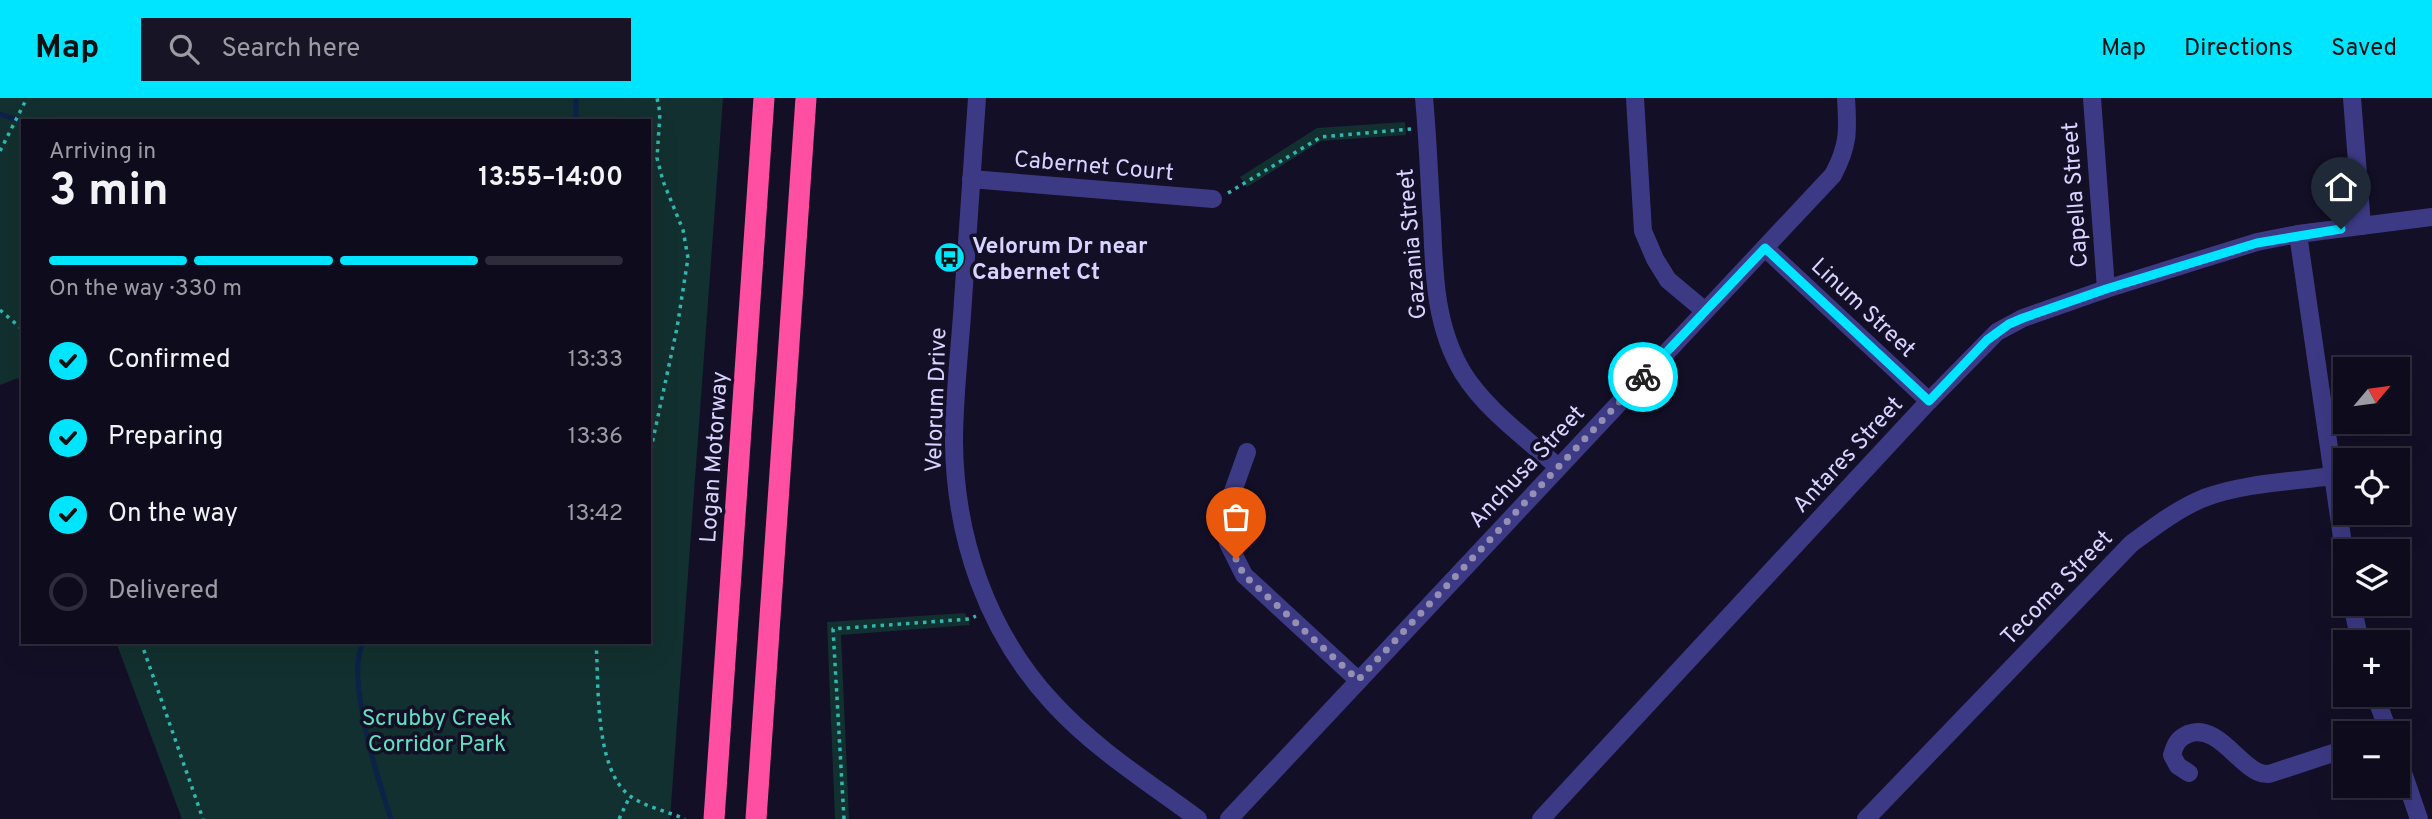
<!DOCTYPE html>
<html lang="en">
<head>
<meta charset="utf-8">
<style>
  body { margin:0; font-family:Overpass,sans-serif; background:#171425; color:#f1f3f6; height:100vh; display:flex; flex-direction:column; font-size:26px; white-space:nowrap }
  * { box-sizing:border-box; margin:0 }
  p { font-size:23px; color:#9b9ba3 }
  .icon { flex:none; width:38px; height:38px; fill:none; stroke:currentColor; stroke-width:2; stroke-linecap:round; stroke-linejoin:round }
  .map { position:relative; flex:1; overflow:hidden }
  .side { position:absolute; left:21px; top:21px; width:630px; height:525px; display:flex; flex-direction:column; background:#0e0b1c; border-radius:0px; box-shadow:0 7px 28px #0002,0 0 0 2px #2e2b3b }
  .side>* { flex:none }
  .needle { width:46px; rotate:61deg }
  .fabs { position:absolute; left:2333px; top:259px; display:grid; gap:14px }
  .fabs a { display:grid; place-items:center; width:77px; height:77px; border-radius:0px; background:#0e0b1c; box-shadow:0 7px 28px #0002,0 0 0 2px #2e2b3b; font-size:35px }
  .pin { position:absolute; display:grid; place-items:center; width:60px; height:60px; color:#fff; margin:-72px -30px; border-radius:50% 50% 50% 0; rotate:-45deg; box-shadow:0 0 7px #0007 }
  .pin .icon { rotate:45deg }
  .courier { position:absolute; display:grid; place-items:center; width:70px; height:70px; margin:-35px; border:5px solid #00e5ff; border-radius:50%; background:#fff; color:#222; box-shadow:0 2px 9px #0007 }
  .summary em { font-style:normal; font-weight:700 }
  .summary div { display:flex; flex-direction:column-reverse }
  .summary { display:flex; align-items:center; justify-content:space-between; height:119px; padding:0 28px }
  h1 { font-size:46px; font-weight:700; line-height:52px }
  .bar { display:grid; grid-template-columns:repeat(4,1fr); gap:10px 7px; align-content:center; height:84px; padding:0 28px }
  .bar i { height:9px; border-radius:5px; background:#2e2b3b }
  .bar .selected { background:#00e5ff }
  .bar p { grid-column:span 4 }
  ol { padding:0 28px; list-style:none }
  li { display:flex; align-items:center; gap:21px; height:77px }
  li p { margin-inline-start:auto }
  li .icon { padding:7px; border-radius:50%; background:#00e5ff; color:#111; stroke-width:4 }
  li:last-child { color:#9b9ba3 }
  li i { width:38px; height:38px; border:4px solid #2e2b3b; border-radius:50% }
  header { display:flex; align-items:center; gap:42px; box-sizing:border-box; height:98px; padding:0 35px; background:#00e5ff; color:#111 }
  header strong { font-size:33px }
  nav { display:flex; gap:38px; margin-inline-start:auto; font-size:24px }
  .search { width:490px; height:63px; background:#171425; display:flex; align-items:center; gap:18px; box-sizing:border-box; padding:0 24px; border-radius:0px; color:#9b9ba3; font-size:26px }
  .map>svg:first-child { display:block }
  .green { fill:#12302f }
  .lines { fill:none; stroke-linecap:round; stroke-linejoin:round }
  .stream { stroke:#0c2248; stroke-width:5 }
  .path { stroke:#2fb8b0; stroke-width:3.5; stroke-dasharray:3.5 5; stroke-linecap:butt }
  .minor { stroke:#3d3a85; stroke-width:18 }
  .highway { stroke:#ff4fa3; stroke-width:21 }
  .done { stroke:#948fb3; stroke-width:7; stroke-dasharray:0 12.6 }
  .route { stroke:#00e5ff; stroke-width:9 }
  .labels { text-anchor:middle; stroke-width:7; stroke-linejoin:round; paint-order:stroke }
  .street-label { font-size:23px; fill:#d9d4ff; stroke:#130f26 }
  .poi-label { font-size:23px; font-weight:bold; fill:#d9d4ff; stroke:#130f26; text-anchor:start }
  .park-label { font-size:23px; fill:#5fe0c0; stroke:#130f26 }
</style>
</head>
<body>
<header>
<strong>Map</strong>
<div class="search"><svg class="icon" aria-label="search" viewBox="0 0 24 24"><circle cx="10" cy="10" r="6"/><path d="M15 15l6 6"/></svg>Search here</div>
<nav><a>Map</a><a>Directions</a><a>Saved</a></nav>
</header>
<div class="map">
<svg width="2432" height="721" viewBox="0 0 2432 721">
  <rect width="100%" height="100%" fill="#130f26"/>
  <!-- green -->
  <g class="green">
    <polygon points="0,0 723,0 670,721 182,721 116,544 649,544 649,23 23,23 23,291 18,280 0,287"/>
    <polygon points="1405,24 1406,37 1321,43 1247,89 1240,79 1317,30"/>
    <polygon points="965,515 970,527 841,537 849,721 835,721 827,524"/>
  </g>
  <g class="lines">
    <!-- stream -->
    <g class="stream">
      <polyline points="0,16 23,24"/>
      <polyline points="576,23 576,0"/>
      <path d="M 363,544 C 345,581 378,682 391,721"/>
    </g>
    <!-- path -->
    <g class="path">
      <polyline points="0,53 27,0"/>
      <polyline points="1228,95 1321,39 1411,31"/>
      <polyline points="0,212 23,232"/>
      <polyline points="649,360 677,230 688,160 683,132 663,83 657,60 660,15 657,0"/>
      <polyline points="141,544 203,721"/>
      <path d="M 596,544 C 599,586 594,671 630,698 C 643,708 669,714 685,721"/>
      <polyline points="619,721 630,698"/>
      <polyline points="844,721 833,531 969,521 976,518"/>
    </g>
    <!-- minor -->
    <g class="minor">
      <path d="M 977,0 C 972,72 967,145 962,217 C 959,259 954,302 954,344 C 955,440 987,534 1053,605 C 1095,651 1148,684 1198,721"/>
      <path d="M 1424,0 C 1428,41 1429,82 1432,124 C 1434,176 1435,229 1463,275 C 1486,312 1526,340 1558,369"/>
      <polyline points="1635,0 1643,133 1655,161 1668,182 1705,213"/>
      <polyline points="2092,0 2106,191"/>
      <polyline points="2352,0 2362,128"/>
      <polyline points="971,81 1213,101"/>
      <polyline points="2298,136 2345,460"/>
      <polyline points="1765,150 1929,303"/>
      <polyline points="1247,354 1227,410 1228,445 1244,477 1358,582"/>
      <polyline points="2352,506 2360,544"/>
      <polyline points="2375,597 2389,635"/>
      <polyline points="2398,660 2419,721"/>
      <path d="M 2189,675 L 2178,668 L 2172,657 C 2175,647 2177,641 2188,636 C 2216,625 2237,665 2258,674 C 2262,676 2266,676 2269,676 L 2345,651"/>
      <path d="M 1229,721 L 1833,77 C 1849,47 1848,33 1846,0"/>
      <polyline points="1541,721 1929,303 1997,234 2023,220 2106,191 2257,144 2298,136 2432,119"/>
      <path d="M 1866,721 L 2131,446 C 2154,429 2177,411 2204,400 C 2244,385 2290,384 2332,378"/>
    </g>
    <!-- highway -->
    <g class="highway">
      <polyline points="714,721 764,0"/>
      <polyline points="756,721 806,0"/>
    </g>
  </g>
  <g class="lines">
    <!-- done -->
    <polyline class="done" points="1236,461 1244,477 1358,582 1643,279"/>
    <!-- route -->
    <polyline class="route" points="1643,279 1765,150 1929,303 1987,242 2009,226 2023,220 2106,191 2257,145 2341,131"/>
  </g>
  <!-- icons -->
  <defs>
    <symbol id="bus-disc" viewBox="-11 -11 22 22"><circle r="9.5" fill="#00e5ff" stroke="#130f26"/><path d="M-5-6H5V4H4V6H2V4H-2V6H-4V4H-5ZM-3.5-4V0h7V-4ZM-3.5 1.2v1.5H-2V1.2ZM2 1.2v1.5H3.5V1.2Z" fill="#111"/></symbol>
  </defs>
  <g fill-rule="evenodd">
    <use href="#bus-disc" x="932" y="142" width="35" height="35"/>
  </g>
  <g class="labels">
    <!-- street labels -->
    <g class="street-label">
      <text transform="translate(1094 67) rotate(5)" y="8">Cabernet Court</text>
      <text transform="translate(2074 97) rotate(-94)" y="8">Capella Street</text>
      <text transform="translate(1411 146) rotate(-95)" y="8">Gazania Street</text>
      <text transform="translate(1864 209) rotate(43)" y="8">Linum Street</text>
      <text transform="translate(935 302) rotate(-88)" y="8">Velorum Drive</text>
      <text transform="translate(1847 356) rotate(-47)" y="8">Antares Street</text>
      <text transform="translate(713 359) rotate(-86)" y="8">Logan Motorway</text>
      <text transform="translate(1526 368) rotate(-47)" y="8">Anchusa Street</text>
      <text transform="translate(2056 489) rotate(-46)" y="8">Tecoma Street</text>
    </g>
    <!-- poi labels -->
    <g class="poi-label">
      <text x="972" y="155">Velorum Dr near<tspan x="972" dy="26">Cabernet Ct</tspan></text>
    </g>
    <!-- park labels -->
    <g class="park-label">
      <text x="437" y="627">Scrubby Creek<tspan x="437" dy="26">Corridor Park</tspan></text>
    </g>
  </g>
</svg>
<div class="fabs">
<a><svg class="needle" viewBox="-14 -14 28 28"><path d="M0-13l5 13h-10z" fill="#e53935"/><path d="M0 13l5-13h-10z" fill="#9b9ba3"/></svg></a>
<a><svg class="icon" aria-label="locate" viewBox="0 0 24 24"><circle cx="12" cy="12" r="6"/><path d="M12 2v4M12 18v4M2 12h4M18 12h4"/></svg></a>
<a><svg class="icon" aria-label="layers" viewBox="0 0 24 24"><path d="M12 4l9 5-9 5-9-5zM3 14l9 5 9-5"/></svg></a>
<a>+</a>
<a>−</a>
</div>
<div class="pin" style="left:1236px;top:461px;background:#ea580c"><svg class="icon" aria-label="bag" viewBox="0 0 24 24"><path d="M5 8h14l-1 12H6zM9 8a3 3 0 0 1 6 0"/></svg></div>
<div class="pin" style="left:2341px;top:131px;background:#1f2937"><svg class="icon" aria-label="home" viewBox="0 0 24 24"><path d="M3 11l9-7 9 7M6 9v11h12V9"/></svg></div>
<div class="courier" style="left:1643px;top:279px"><svg class="icon" aria-label="bike" viewBox="0 0 24 24"><circle cx="6" cy="16" r="4"/><circle cx="18" cy="16" r="4"/><path d="M6 16l4-8h5l3 8M10 8l3 8H6M13 5h3"/></svg></div>
<section class="side">
<div class="summary"><div><h1>3 min</h1><p>Arriving in</p></div><em>13:55–14:00</em></div>
<div class="bar"><i class="selected"></i><i class="selected"></i><i class="selected"></i><i></i><p>On the way · 330 m</p></div>
<ol>
<li><svg class="icon" aria-label="check" viewBox="0 0 24 24"><path d="M5 12l5 5 9-10"/></svg>Confirmed<p>13:33</p></li>
<li><svg class="icon" aria-label="check" viewBox="0 0 24 24"><path d="M5 12l5 5 9-10"/></svg>Preparing<p>13:36</p></li>
<li><svg class="icon" aria-label="check" viewBox="0 0 24 24"><path d="M5 12l5 5 9-10"/></svg>On the way<p>13:42</p></li>
<li><i></i>Delivered</li>
</ol>
</section>
</div>
</body>
</html>
